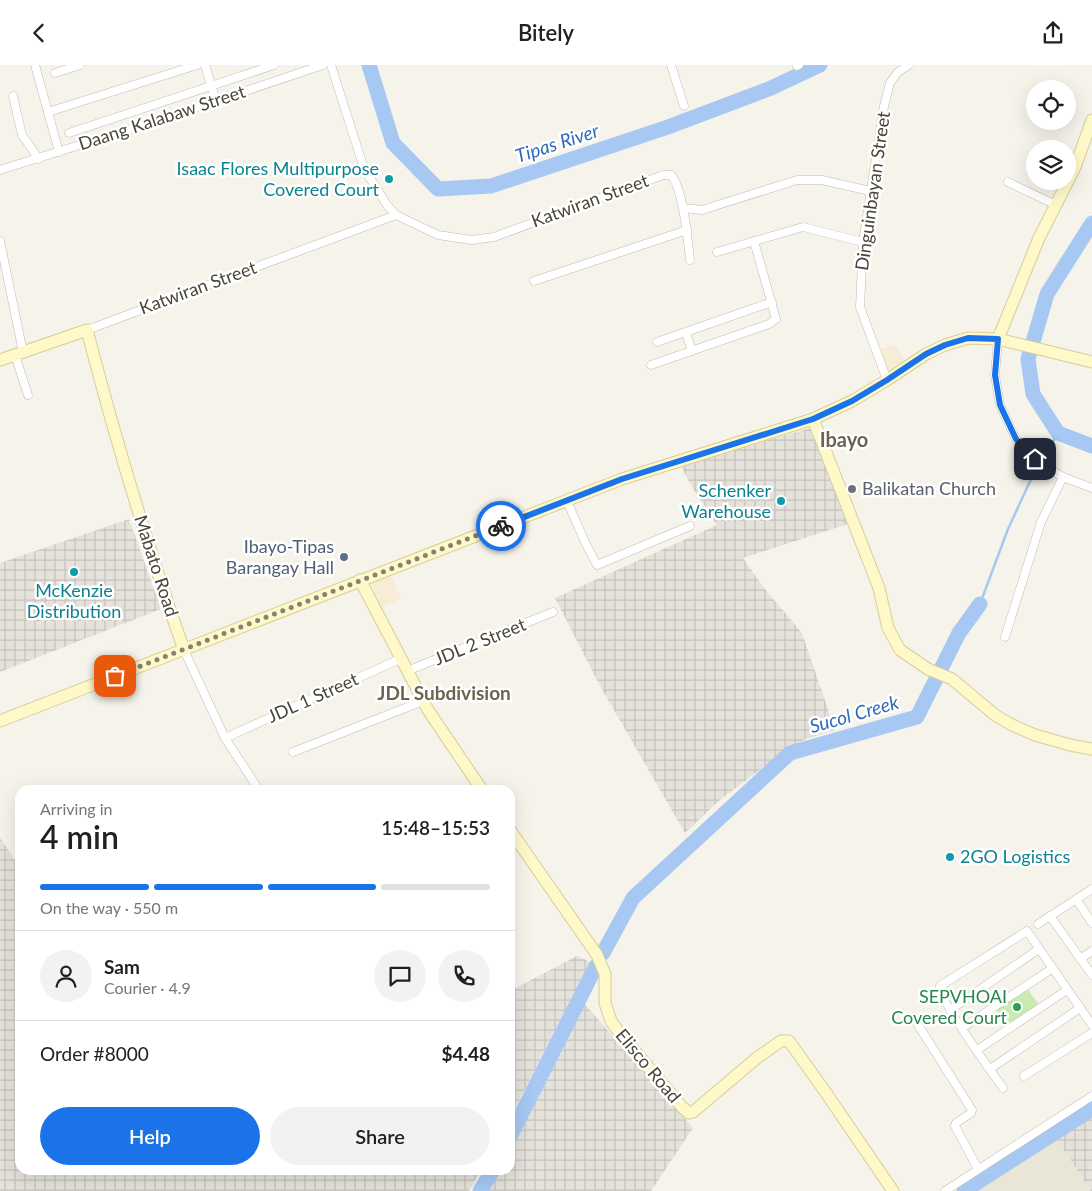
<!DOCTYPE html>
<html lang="en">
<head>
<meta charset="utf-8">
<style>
  body { margin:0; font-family:Lato,sans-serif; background:#f2f2f2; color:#202124; height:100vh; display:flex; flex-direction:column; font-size:19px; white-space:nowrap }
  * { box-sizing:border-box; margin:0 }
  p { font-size:16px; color:#757577 }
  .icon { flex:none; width:28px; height:28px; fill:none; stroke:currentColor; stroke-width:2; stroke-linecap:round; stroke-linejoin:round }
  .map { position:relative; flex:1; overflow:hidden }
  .side { position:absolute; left:15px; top:720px; width:500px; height:390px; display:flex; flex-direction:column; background:#fff; border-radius:15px; box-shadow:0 5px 20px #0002 }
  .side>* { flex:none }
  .controls { position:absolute; left:1026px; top:15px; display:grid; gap:10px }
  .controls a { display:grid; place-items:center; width:50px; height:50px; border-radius:50%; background:#fff; box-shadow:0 5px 20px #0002; font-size:25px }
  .pin { position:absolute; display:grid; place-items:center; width:42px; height:42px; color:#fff; margin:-21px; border-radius:10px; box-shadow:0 2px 8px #0006 }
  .courier { position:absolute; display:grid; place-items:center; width:50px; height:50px; margin:-25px; border:4px solid #1a73e8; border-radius:50%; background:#fff; color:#222; box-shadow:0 1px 6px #0007 }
  .overview em { font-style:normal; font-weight:600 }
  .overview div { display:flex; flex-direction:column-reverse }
  .overview { display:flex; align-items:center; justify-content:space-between; height:85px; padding:0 25px }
  h1 { font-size:32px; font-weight:600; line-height:38px }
  .bar { display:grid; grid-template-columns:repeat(4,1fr); gap:8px 5px; align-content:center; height:60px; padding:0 25px }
  .bar i { height:6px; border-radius:4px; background:#e0e0e0 }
  .bar .on { background:#1a73e8 }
  .bar p { grid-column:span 4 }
  .line { display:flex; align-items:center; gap:12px; padding:0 25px; border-top:1px solid #e0e0e0 }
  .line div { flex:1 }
  .round { display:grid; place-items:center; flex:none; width:52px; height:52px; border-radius:26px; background:#f2f2f2 }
  .action { display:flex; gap:10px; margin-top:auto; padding:10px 25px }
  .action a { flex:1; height:58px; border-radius:30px; background:#1a73e8; color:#fff; font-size:20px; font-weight:600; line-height:58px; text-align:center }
  .action a+a { background:#f2f2f2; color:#202124 }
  header { display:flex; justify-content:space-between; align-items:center; height:65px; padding:0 25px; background:#fff; font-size:22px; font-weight:600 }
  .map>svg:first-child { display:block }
  .residential { fill:#e9e6d8 }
  .commercial { fill:#f7edd5 }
  .industrial { fill:url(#industrial-grid) }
  .garden { fill:#c9eab2 }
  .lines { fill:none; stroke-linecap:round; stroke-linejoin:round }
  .stream { stroke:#a6c8f2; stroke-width:2.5 }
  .river { stroke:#a6c8f2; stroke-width:15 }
  .street-casing { stroke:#c1bcac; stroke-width:9 }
  .secondary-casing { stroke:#d6ce99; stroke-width:13 }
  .street { stroke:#fff; stroke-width:8 }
  .secondary { stroke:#fff9ca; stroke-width:11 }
  .done { stroke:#858276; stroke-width:5; stroke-dasharray:0 9 }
  .route { stroke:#1a73e8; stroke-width:6 }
  .culture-dot { fill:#0f9aa8; stroke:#fff; stroke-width:2 }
  .worship-dot { fill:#6b7280; stroke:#fff; stroke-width:2 }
  .service-dot { fill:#5c6f8a; stroke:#fff; stroke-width:2 }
  .leisure-dot { fill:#2e9e5b; stroke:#fff; stroke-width:2 }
  .labels { text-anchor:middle; stroke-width:5; stroke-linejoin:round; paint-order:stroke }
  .street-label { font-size:18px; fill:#494537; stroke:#fff }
  .culture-label { font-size:18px; fill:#0d838f; stroke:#fff; text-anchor:end }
  .worship-label { font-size:18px; fill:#5b616d; stroke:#fff; text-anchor:start }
  .service-label { font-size:18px; fill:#4e5e75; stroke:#fff; text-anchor:end }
  .leisure-label { font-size:18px; fill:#27864d; stroke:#fff; text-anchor:end }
  .water-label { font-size:19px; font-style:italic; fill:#2d6bb8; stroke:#fff }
  .neighbourhood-label { font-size:19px; font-weight:bold; fill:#6c644e; stroke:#fff }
  .quarter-label { font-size:20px; font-weight:bold; fill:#6c644e; stroke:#fff }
</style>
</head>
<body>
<header><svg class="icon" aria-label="back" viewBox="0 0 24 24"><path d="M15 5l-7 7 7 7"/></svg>Bitely<svg class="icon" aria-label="share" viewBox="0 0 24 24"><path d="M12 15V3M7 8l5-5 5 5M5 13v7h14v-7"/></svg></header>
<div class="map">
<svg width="1092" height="1126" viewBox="0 0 1092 1126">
  <defs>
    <pattern id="industrial-grid" width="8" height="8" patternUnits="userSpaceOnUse" patternTransform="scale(1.25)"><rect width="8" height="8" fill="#e5e2db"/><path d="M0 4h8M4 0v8" fill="none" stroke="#c6c3bd"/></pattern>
  </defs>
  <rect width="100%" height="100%" fill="#f5f3ea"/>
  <!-- residential -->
  <polygon class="residential" points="1054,1070 1091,1126 964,1126"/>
  <!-- commercial -->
  <g class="commercial">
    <polygon points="896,279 905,297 886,308 879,285"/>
    <polygon points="391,511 401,534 381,543 371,519"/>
  </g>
  <!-- industrial -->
  <g class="industrial">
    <polygon points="811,363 851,458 743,493 764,523 802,568 835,665 806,674 791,682 721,734 685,768 600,621 555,533 717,460 690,419 680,399"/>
    <polygon points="129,454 161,544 0,607 0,498"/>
    <polygon points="0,773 20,802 20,1105 205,1105 208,1110 218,1105 481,1105 469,1126 0,1126"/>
    <polygon points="577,891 592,898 510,1053 510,926"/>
    <polygon points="583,937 693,1063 651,1126 485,1126 496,1105 510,1105 510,1079"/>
    <polygon points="1092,1045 1092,1126 1091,1126 1054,1070"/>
  </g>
  <!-- garden -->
  <polygon class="garden" points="1027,923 1039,940 1008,961 996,944"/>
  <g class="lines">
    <!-- stream -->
    <polyline class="stream" points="980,539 1008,464 1032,412 1058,368"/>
    <!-- river -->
    <g class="river">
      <polyline points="369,0 393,78 438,124 491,121 668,62 771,23 820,0"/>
      <polyline points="1092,158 1047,229 1028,294 1033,329 1058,368 1092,381"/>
      <polyline points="603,888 633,833 790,688 917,652 959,568 980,539"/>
      <polyline points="510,1072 596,901"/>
      <polyline points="480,1126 493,1105"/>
      <polyline points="964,1126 1092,1044"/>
    </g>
    <defs>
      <g id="street">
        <polyline points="35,0 59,87"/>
        <polyline points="205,0 216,36"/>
        <path d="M 331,0 L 360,91 L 365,105 L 387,140 L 396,150 L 438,170 L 472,175 L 494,172 L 663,110 L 671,110 C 683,123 688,175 690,195"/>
        <polyline points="671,0 684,41"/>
        <polyline points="797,1 799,0"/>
        <polyline points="55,8 80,0"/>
        <polyline points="13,31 22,70 39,94"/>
        <polyline points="48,47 197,0"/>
        <polyline points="69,68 274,0"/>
        <polyline points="0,105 153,57 323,0"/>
        <polyline points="1008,117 1056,140"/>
        <polyline points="684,143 702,145 797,115 822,115 870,126"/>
        <polyline points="0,176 23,287"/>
        <polyline points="717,187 803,162 863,177"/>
        <polyline points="534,216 687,165"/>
        <polyline points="87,265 396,150"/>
        <polyline points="686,268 692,286"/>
        <polyline points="998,274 995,310 1000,340 1016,374 1044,401 1063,412 1092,423"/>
        <polyline points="657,277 772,237"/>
        <polyline points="15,290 28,330"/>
        <polyline points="651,300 769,259 776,254 754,176"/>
        <polyline points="887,315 860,242 863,177 884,41 890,18 898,7 909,0"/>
        <polyline points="567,436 585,477 597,500 690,461"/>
        <polyline points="1005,572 1041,457 1063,412"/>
        <polyline points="184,585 225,673 259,725"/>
        <polyline points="407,606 553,547"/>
        <polyline points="225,673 400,594"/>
        <polyline points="293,687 423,636"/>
        <polyline points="1076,834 1092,858"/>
        <polyline points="1050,851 1092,910"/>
        <polyline points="1038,859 1092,824"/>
        <polyline points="1080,894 1092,886"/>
        <polyline points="950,945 1039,884"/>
        <polyline points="913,952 972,1045 971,1048 956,1058 955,1061 978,1104"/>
        <polyline points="962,963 1053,903"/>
        <polyline points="977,985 1067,925"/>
        <polyline points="990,1004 1080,943"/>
        <polyline points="1024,1011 1092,968"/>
        <path d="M 1003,1023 C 993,1009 937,932 940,921 L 1027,866 L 1092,960"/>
        <polyline points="945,1126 1092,1031"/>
      </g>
      <g id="secondary">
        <polyline points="998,274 1039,173 1075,102 1092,55"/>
        <path d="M 0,295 L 87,265 C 115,373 147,480 184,585"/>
        <polyline points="813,354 879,523 888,563 900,585 928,604 952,614 995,650 1012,660 1035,670 1070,680 1092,684"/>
        <polyline points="360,515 428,645 482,725"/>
        <polyline points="0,656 622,414 813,354 852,336 887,315 926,289 945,280 968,273 998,274 1092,297"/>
        <polyline points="510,765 597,890 605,909 605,938 611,956 618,966 682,1042 689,1048 693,1047 758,992 781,976 789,976 824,1025 893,1126"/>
      </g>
    </defs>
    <!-- street casing -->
    <use href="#street" class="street-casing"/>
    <!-- secondary casing -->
    <use href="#secondary" class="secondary-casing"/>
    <!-- street -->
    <use href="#street" class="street"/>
    <!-- secondary -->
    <use href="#secondary" class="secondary"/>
  </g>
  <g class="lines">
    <!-- done -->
    <polyline class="done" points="115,611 501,461"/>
    <!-- route -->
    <polyline class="route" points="501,461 622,414 813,354 852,336 887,315 926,289 945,280 968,273 998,274 995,310 1000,340 1016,374 1035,394"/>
  </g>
  <!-- markers -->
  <g class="culture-dot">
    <circle cx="389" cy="114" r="5"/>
    <circle cx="781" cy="436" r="5"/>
    <circle cx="74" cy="507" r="5"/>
    <circle cx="950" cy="792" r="5"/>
  </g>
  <circle class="worship-dot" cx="852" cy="424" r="5"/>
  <circle class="service-dot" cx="344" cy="492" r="5"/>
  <circle class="leisure-dot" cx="1017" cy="942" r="5"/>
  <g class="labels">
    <!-- street labels -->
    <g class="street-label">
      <text transform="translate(162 53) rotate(-18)" y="6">Daang Kalabaw Street</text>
      <text transform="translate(873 126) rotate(-82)" y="6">Dinguinbayan Street</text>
      <text transform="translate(590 136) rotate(-20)" y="6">Katwiran Street</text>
      <text transform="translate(198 223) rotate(-20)" y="6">Katwiran Street</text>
      <text transform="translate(156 501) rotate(72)" y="6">Mabato Road</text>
      <text transform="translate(480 577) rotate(-22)" y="6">JDL 2 Street</text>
      <text transform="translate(313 633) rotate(-24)" y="6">JDL 1 Street</text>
      <text transform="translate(648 1001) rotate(50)" y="6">Elisco Road</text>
    </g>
    <!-- culture labels -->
    <g class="culture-label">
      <text x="379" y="110">Isaac Flores Multipurpose<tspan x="379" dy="21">Covered Court</tspan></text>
      <text x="771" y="432">Schenker<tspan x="771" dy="21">Warehouse</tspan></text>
      <text x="74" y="532" text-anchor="middle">McKenzie<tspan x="74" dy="21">Distribution</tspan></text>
      <text x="960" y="798" text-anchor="start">2GO Logistics</text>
    </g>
    <!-- worship labels -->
    <g class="worship-label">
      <text x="862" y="430">Balikatan Church</text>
    </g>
    <!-- service labels -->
    <g class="service-label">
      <text x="334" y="488">Ibayo-Tipas<tspan x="334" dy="21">Barangay Hall</tspan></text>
    </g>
    <!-- leisure labels -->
    <g class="leisure-label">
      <text x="1007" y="938">SEPVHOAI<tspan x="1007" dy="21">Covered Court</tspan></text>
    </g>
    <!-- water labels -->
    <g class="water-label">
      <text transform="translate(557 78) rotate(-18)" y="7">Tipas River</text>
      <text transform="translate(854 649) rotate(-16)" y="7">Sucol Creek</text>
    </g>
    <!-- neighbourhood labels -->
    <g class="neighbourhood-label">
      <text x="444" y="635">JDL Subdivision</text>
    </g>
    <!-- quarter labels -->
    <g class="quarter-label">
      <text x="844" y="382">Ibayo</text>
    </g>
  </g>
</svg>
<div class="controls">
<a><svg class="icon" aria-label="locate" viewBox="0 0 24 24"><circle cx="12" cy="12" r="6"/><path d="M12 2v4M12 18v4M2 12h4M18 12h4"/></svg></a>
<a><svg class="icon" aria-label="layers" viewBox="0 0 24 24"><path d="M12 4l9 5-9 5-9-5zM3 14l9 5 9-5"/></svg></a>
</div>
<div class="pin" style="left:115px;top:611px;background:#ea580c"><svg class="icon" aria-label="bag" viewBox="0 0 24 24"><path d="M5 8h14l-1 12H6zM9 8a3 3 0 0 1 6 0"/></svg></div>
<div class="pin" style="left:1035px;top:394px;background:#1f2937"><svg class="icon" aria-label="home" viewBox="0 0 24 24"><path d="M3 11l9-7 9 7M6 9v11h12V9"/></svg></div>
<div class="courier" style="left:501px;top:461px"><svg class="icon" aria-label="bike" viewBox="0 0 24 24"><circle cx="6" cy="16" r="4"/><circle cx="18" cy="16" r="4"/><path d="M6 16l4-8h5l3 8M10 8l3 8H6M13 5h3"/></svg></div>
<section class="side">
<div class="overview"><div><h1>4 min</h1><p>Arriving in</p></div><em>15:48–15:53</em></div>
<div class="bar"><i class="on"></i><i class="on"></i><i class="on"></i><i></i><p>On the way · 550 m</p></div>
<div class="line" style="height:90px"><a class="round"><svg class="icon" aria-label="person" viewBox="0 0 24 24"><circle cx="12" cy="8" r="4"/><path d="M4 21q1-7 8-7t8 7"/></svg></a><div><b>Sam</b><p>Courier · 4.9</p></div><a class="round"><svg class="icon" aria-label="chat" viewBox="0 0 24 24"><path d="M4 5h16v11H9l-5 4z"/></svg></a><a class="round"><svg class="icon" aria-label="phone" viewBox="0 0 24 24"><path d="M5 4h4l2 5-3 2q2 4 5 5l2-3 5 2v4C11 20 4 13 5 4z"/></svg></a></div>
<div class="line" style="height:65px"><div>Order #8000</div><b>$4.48</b></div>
<div class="action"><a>Help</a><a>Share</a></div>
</section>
</div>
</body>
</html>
